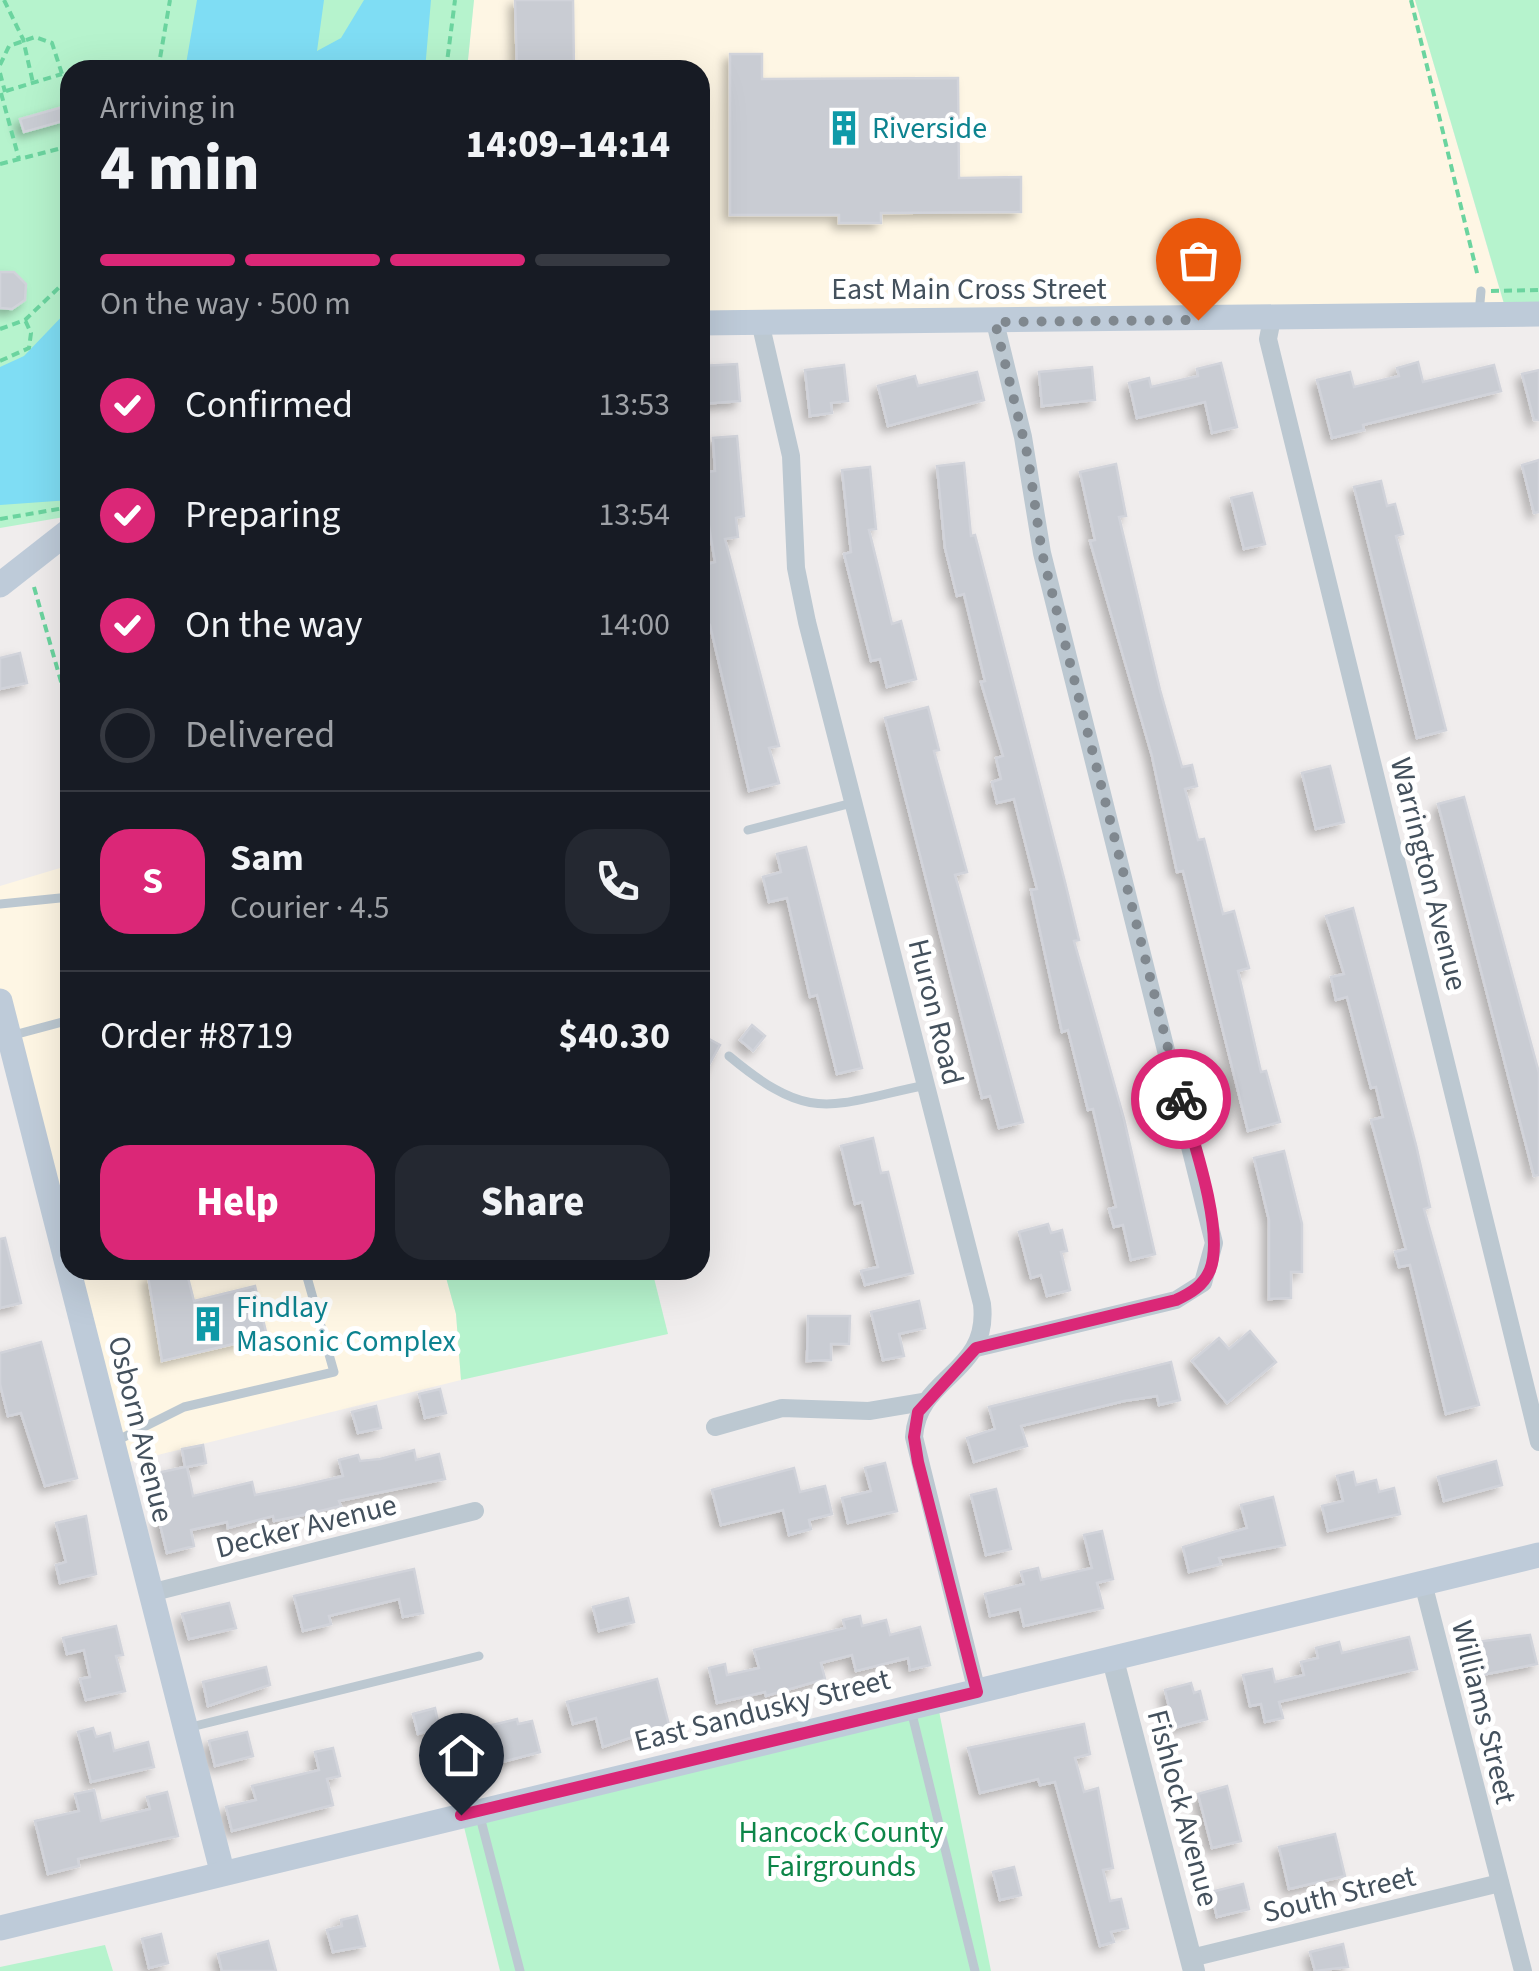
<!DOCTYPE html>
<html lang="en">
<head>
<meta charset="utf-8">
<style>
  body { margin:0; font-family:"Source Sans 3",sans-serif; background:#242831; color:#f1f3f6; height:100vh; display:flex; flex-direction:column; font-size:38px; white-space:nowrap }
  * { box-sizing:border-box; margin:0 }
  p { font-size:32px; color:#9ea1a6 }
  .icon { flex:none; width:55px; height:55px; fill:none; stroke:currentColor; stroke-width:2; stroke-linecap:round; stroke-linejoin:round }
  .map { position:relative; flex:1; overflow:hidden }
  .details { position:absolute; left:60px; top:60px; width:650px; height:1220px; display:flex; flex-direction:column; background:#171b24; border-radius:30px; box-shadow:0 10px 40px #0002 }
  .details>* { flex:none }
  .pin { position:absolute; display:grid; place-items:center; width:85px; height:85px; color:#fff; margin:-102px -42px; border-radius:50% 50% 50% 0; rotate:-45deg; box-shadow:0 0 10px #0007 }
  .pin .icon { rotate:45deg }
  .courier { position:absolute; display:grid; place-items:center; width:100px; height:100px; margin:-50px; border:8px solid #db2777; border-radius:50%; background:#fff; color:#222; box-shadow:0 2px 12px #0007 }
  .head em { font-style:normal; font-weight:800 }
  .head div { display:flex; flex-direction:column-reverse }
  .head { display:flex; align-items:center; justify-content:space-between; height:170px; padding:0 40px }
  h1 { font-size:65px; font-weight:800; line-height:75px }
  .bar { display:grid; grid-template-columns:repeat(4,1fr); gap:15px 10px; align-content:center; height:120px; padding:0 40px }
  .bar i { height:12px; border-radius:8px; background:#363941 }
  .bar .current { background:#db2777 }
  .bar p { grid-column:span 4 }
  .line { display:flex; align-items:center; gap:25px; padding:0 40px; border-top:2px solid #363941 }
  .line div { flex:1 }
  .round { display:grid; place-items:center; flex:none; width:105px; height:105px; border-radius:30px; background:#242831 }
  ol { padding:0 40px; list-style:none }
  li { display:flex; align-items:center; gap:30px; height:110px }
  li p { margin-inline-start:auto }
  li .icon { padding:10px; border-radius:50%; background:#db2777; color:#fff; stroke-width:4 }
  li:last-child { color:#9ea1a6 }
  li i { width:55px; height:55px; border:5px solid #363941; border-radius:50% }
  .action { display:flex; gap:20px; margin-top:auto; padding:20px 40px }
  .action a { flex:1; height:115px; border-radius:30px; background:#db2777; color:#fff; font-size:40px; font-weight:800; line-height:115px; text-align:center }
  .action a+a { background:#242831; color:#f1f3f6 }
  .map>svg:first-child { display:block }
  .commercial { fill:#fef6e4 }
  .green { fill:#b6f3cd }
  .water { fill:#7fddf4 }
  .building { fill:#c9ccd3; stroke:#d1d3da; stroke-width:2.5; filter:url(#shadow) }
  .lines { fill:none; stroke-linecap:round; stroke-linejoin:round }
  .path { stroke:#6bd49f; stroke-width:4; stroke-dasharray:8 5; stroke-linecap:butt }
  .service { stroke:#bcc8d1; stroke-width:9 }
  .minor { stroke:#bcc8d1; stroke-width:18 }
  .tertiary { stroke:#bcc8d1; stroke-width:22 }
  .secondary { stroke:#becbd9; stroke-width:25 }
  .done { stroke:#80888f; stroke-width:10; stroke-dasharray:0 18 }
  .route { stroke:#db2777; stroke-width:12 }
  .labels { text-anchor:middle; stroke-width:10; stroke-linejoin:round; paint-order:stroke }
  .culture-label { font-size:30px; fill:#0d838f; stroke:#fff; text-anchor:start }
  .street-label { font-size:30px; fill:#44515d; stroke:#fff }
  .park-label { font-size:30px; fill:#0d8548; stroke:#fff }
</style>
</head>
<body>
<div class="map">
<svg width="1539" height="1971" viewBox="0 0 1539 1971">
  <defs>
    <filter id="shadow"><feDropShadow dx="-5.5" dy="5.5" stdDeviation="5" flood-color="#0004"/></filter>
  </defs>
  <rect width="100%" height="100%" fill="#f0eded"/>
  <!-- commercial -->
  <g class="commercial">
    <polygon points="474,0 1415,0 1507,315 700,323 700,70 467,70"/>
    <polygon points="70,865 70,1270 444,1270 456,1314 461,1380 117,1465 0,1000 0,886"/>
  </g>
  <!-- green -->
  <g class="green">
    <polygon points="0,0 474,0 467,70 70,70 70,516 0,528"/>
    <polygon points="1415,0 1539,0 1539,306 1505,307"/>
    <polygon points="444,1270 652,1270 668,1334 461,1380 456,1314"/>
    <polygon points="937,1701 991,1971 500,1971 461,1815"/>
    <polygon points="105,1945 113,1971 0,1971 0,1967"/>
  </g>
  <!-- water -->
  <g class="water">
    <polygon points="197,0 324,0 317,51 341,38 364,0 431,0 425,70 185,70"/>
    <polygon points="70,308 70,500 0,505 0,367 24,356"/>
  </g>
  <!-- building -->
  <g class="building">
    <polygon points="515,0 573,0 574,70 517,70"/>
    <polygon points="730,54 762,54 762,79 958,78 959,178 1021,177 1021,212 881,213 881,223 839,223 839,215 730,215"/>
    <polygon points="70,105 70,119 24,132 20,119"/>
    <polygon points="0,272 14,272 26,284 25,300 12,309 0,308"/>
    <polygon points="1418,362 1423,382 1494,365 1501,391 1363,425 1364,430 1332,438 1317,380 1350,372 1354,387 1399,376 1397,368"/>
    <polygon points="1221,363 1237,427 1212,433 1205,402 1137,418 1129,383 1149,378 1151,387 1198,376 1197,369"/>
    <polygon points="737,364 740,401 701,404 700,366"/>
    <polygon points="844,365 848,401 831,403 832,413 810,416 805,370"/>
    <polygon points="1092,367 1095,400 1042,406 1039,372"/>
    <polygon points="1539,370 1539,420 1534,420 1522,374"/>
    <polygon points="977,372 984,400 888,426 878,386 915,376 918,386"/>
    <polygon points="737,436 744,516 736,518 738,537 725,539 779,746 769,748 779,783 749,791 710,625 700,628 700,566 715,562 700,473 715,471 713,438"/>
    <polygon points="1539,460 1539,512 1534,513 1522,465"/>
    <polygon points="964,463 971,536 975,535 1065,882 1079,940 1074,941 1124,1119 1155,1254 1131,1260 1123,1225 1114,1227 1109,1209 1116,1207 1093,1109 1088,1110 1068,1030 1062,1032 1031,890 1037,889 1014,799 997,803 992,782 1001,779 996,758 1003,756 981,682 985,681 964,594 957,596 945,548 937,466"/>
    <polygon points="1116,464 1126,516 1119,517 1160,690 1182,767 1192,765 1197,786 1185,789 1198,840 1204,839 1223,914 1234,911 1249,968 1238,971 1261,1072 1266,1071 1280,1122 1248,1131 1183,871 1177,872 1152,756 1090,541 1095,540 1080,472"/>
    <polygon points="870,467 876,529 869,530 892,624 901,621 916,679 887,687 880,659 871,661 844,554 851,552 842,470"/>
    <polygon points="1381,481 1387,506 1395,504 1403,534 1396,536 1446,730 1417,738 1354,487"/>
    <polygon points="1252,493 1265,544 1244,549 1231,498"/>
    <polygon points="20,653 27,683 0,689 0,658"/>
    <polygon points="928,707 939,750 934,751 967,872 955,875 1023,1122 999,1128 990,1096 982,1098 885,718"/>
    <polygon points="1330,766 1344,822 1316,829 1302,773"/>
    <polygon points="1464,797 1539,1073 1539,1175 1534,1176 1438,804"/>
    <polygon points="806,847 862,1068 837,1074 817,995 810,997 787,898 769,902 763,877 781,872 777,854"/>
    <polygon points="1353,908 1416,1145 1430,1207 1424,1209 1479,1405 1446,1414 1410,1265 1399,1267 1395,1252 1406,1249 1371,1120 1383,1117 1376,1087 1371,1088 1347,997 1336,1000 1331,977 1344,974 1326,916"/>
    <polygon points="752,1025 765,1036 753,1051 740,1040"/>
    <polygon points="700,1034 720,1045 700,1081"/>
    <polygon points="873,1138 881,1173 888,1172 913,1273 865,1285 861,1271 878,1267 862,1202 855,1204 841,1146"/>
    <polygon points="1284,1151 1302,1224 1302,1272 1291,1272 1291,1298 1269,1299 1269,1220 1254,1158"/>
    <polygon points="1048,1224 1051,1233 1062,1230 1067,1251 1061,1252 1070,1290 1047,1296 1041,1275 1031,1278 1019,1232"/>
    <polygon points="5,1238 21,1303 0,1308 0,1239"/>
    <polygon points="174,1270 186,1270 194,1301 255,1286 267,1336 162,1361 148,1276"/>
    <polygon points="919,1301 925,1328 899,1334 904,1356 883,1360 871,1312"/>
    <polygon points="808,1316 850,1316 849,1344 831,1344 831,1360 807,1361"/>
    <polygon points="1250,1331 1276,1362 1227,1403 1192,1361 1219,1338 1229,1349"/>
    <polygon points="41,1342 77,1478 45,1486 21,1413 8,1416 0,1384 0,1353"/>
    <polygon points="1171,1362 1180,1400 1159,1405 1157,1396 1124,1401 1021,1426 1027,1446 974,1462 967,1438 995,1429 989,1407"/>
    <polygon points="440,1389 446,1413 425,1418 419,1394"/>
    <polygon points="376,1406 381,1428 358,1433 352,1412"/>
    <polygon points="203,1445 206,1463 187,1467 193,1496 252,1482 255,1495 296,1487 343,1476 339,1460 358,1455 360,1461 380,1459 414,1450 416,1460 439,1454 445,1479 339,1501 341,1506 299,1516 274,1521 273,1516 228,1528 227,1522 191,1530 194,1546 167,1553 158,1516 166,1514 157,1473 185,1467 182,1449"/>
    <polygon points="1496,1461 1502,1485 1444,1501 1438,1477"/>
    <polygon points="885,1463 897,1511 848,1523 842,1498 871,1491 865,1468"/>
    <polygon points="794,1468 800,1492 825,1486 832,1514 809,1520 811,1529 789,1535 783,1510 721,1525 712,1490"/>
    <polygon points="1353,1472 1356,1485 1376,1480 1379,1492 1394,1488 1400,1514 1328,1531 1322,1506 1343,1501 1337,1476"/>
    <polygon points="996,1489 1011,1549 986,1555 971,1495"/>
    <polygon points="1273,1497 1285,1545 1219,1558 1221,1564 1189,1572 1183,1547 1247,1528 1241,1505"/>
    <polygon points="86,1516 96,1574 60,1583 56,1565 66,1562 56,1523"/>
    <polygon points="1102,1531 1113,1579 1097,1583 1103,1608 1024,1626 1020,1609 990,1616 985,1594 1024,1584 1021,1572 1038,1568 1041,1580 1092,1568 1084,1535"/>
    <polygon points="414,1569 423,1613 403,1617 399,1599 329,1616 331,1624 303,1631 294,1596"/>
    <polygon points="628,1598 634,1622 599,1631 593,1607"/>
    <polygon points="229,1603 236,1628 189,1639 182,1614"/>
    <polygon points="860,1616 862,1626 886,1620 890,1635 920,1627 930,1665 910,1670 908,1658 856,1671 852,1655 821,1663 825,1679 766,1696 765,1692 717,1703 709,1668 725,1664 727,1675 759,1668 754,1650 845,1628 843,1620"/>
    <polygon points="116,1626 123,1655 116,1656 125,1691 86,1700 80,1679 90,1677 84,1650 67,1654 63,1638"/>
    <polygon points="1530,1635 1537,1664 1477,1676 1470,1650 1478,1649 1476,1642"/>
    <polygon points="1409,1637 1417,1669 1279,1702 1283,1718 1265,1722 1261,1704 1250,1706 1243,1675 1272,1669 1275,1682 1304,1675 1301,1662 1318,1658 1316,1648 1339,1642 1342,1653"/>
    <polygon points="266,1667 270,1685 208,1706 203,1682"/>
    <polygon points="657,1679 669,1725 603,1747 596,1718 573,1724 567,1702"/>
    <polygon points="1191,1683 1194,1693 1200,1691 1207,1719 1174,1728 1165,1690"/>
    <polygon points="435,1708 439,1726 455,1722 458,1733 517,1719 518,1724 532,1721 540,1752 494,1764 493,1771 450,1780 437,1729 418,1734 413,1714"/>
    <polygon points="1084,1724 1090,1754 1075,1758 1084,1792 1098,1788 1113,1868 1103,1870 1110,1901 1121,1899 1128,1928 1111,1932 1114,1942 1100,1946 1055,1782 1040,1785 1038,1779 980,1793 968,1748"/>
    <polygon points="93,1728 96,1737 110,1733 114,1751 148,1742 154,1767 91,1782 78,1732"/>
    <polygon points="247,1732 253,1756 215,1766 209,1741"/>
    <polygon points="333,1748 340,1776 327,1779 333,1805 232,1831 226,1807 256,1800 252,1786 319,1770 315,1752"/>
    <polygon points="1227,1786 1241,1841 1212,1848 1198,1794"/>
    <polygon points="94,1790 101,1821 150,1809 147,1797 167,1792 178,1836 78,1859 79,1866 48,1874 35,1821 79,1811 75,1794"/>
    <polygon points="1335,1834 1345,1876 1289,1889 1279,1847"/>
    <polygon points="1014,1867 1021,1895 1000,1900 993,1872"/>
    <polygon points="1243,1884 1249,1909 1217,1917 1211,1892"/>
    <polygon points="357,1916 365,1946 333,1952 327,1930 342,1926 341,1920"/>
    <polygon points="161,1934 168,1963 149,1968 142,1939"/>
    <polygon points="268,1941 276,1971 222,1971 218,1954"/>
    <polygon points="1343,1944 1348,1967 1315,1971 1310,1952"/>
  </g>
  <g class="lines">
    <!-- path -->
    <g class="path">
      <polyline points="4,0 23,39 33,83"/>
      <polyline points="1411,0 1478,277"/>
      <polyline points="0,65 9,46 35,37 52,43 62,74 70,74"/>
      <polyline points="158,70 170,0"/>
      <polyline points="446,70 455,0"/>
      <polyline points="0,73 5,92"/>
      <polyline points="66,74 70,88"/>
      <polyline points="6,91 62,74"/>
      <polyline points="1,93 19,159"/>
      <polyline points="0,164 70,146"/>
      <polyline points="1491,291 1539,290"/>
      <polyline points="0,329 25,320 70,277"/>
      <polyline points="0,361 29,348 31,333 25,320"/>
      <polyline points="0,519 70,507"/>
      <polyline points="34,587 70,713"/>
    </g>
    <!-- service -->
    <g class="service">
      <polyline points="1479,314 1481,291"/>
      <polyline points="748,830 852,803"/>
      <polyline points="0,904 70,897"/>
      <polyline points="10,1036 70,1020"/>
      <path d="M 729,1056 C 812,1125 829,1105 926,1085"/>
      <polyline points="114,1442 184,1407 334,1372 305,1270"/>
      <polyline points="911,1710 975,1971"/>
      <polyline points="187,1728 479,1656"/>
      <polyline points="479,1813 520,1971"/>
    </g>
    <!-- minor -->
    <g class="minor">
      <polyline points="1272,319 1268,339 1539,1442"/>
      <path d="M 760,322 L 791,456 L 796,568 L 807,622 L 982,1304 C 990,1374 918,1375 914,1437 L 977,1692"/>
      <polyline points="976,1348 1176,1300 1203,1283 1214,1243 1042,553 1023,437 995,322"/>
      <polyline points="715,1427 782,1408 869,1411 923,1402"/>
      <polyline points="1423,1583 1523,1971"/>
      <polyline points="150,1593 475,1511"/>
      <polyline points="1191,1958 1500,1883"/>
    </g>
    <!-- tertiary -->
    <polyline class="tertiary" points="1113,1660 1194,1971"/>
    <!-- secondary -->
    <g class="secondary">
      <polyline points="700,323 1539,314"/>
      <polyline points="0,585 70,530"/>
      <polyline points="0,1001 222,1871"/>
      <polyline points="0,1928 1539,1555"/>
    </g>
  </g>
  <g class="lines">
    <!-- done -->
    <polyline class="done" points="1181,1099 1042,553 1028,457 995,322 1198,320"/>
    <!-- route -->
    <path class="route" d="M 461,1815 L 977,1692 L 918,1462 L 914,1437 L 918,1412 L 976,1348 L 1176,1300 C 1191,1293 1203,1286 1210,1270 C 1225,1232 1193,1139 1181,1099"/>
  </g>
  <!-- icons -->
  <defs>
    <symbol id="building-bare" viewBox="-9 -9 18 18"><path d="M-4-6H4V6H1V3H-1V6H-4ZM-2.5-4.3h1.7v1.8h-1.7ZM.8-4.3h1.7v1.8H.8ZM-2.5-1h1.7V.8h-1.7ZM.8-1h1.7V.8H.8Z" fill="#0f9aa8" stroke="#fff" stroke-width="2.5" paint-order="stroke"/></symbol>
  </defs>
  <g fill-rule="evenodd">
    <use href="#building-bare" x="819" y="103" width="50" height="50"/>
    <use href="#building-bare" x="183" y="1299" width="50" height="50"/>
  </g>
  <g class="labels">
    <!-- culture labels -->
    <g class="culture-label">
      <text x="872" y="138">Riverside</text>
      <text x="236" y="1317">Findlay<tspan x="236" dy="34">Masonic Complex</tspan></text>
    </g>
    <!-- street labels -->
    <g class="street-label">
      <text x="969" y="299">East Main Cross Street</text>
      <text transform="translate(1429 874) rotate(76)" y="10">Warrington Avenue</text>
      <text transform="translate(936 1012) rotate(76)" y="10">Huron Road</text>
      <text transform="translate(141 1429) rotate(76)" y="10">Osborn Avenue</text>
      <text transform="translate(306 1526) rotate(-14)" y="10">Decker Avenue</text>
      <text transform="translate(762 1710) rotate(-14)" y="10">East Sandusky Street</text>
      <text transform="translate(1484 1712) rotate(76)" y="10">Williams Street</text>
      <text transform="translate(1183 1808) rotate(75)" y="10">Fishlock Avenue</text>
      <text transform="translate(1339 1894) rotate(-14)" y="10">South Street</text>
    </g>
    <!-- park labels -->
    <g class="park-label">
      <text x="841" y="1842">Hancock County<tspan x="841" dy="34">Fairgrounds</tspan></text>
    </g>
  </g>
</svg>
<div class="pin" style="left:1198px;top:320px;background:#ea580c"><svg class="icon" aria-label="bag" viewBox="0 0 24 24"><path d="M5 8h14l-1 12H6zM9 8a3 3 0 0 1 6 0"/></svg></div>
<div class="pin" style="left:461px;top:1815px;background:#1f2937"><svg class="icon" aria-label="home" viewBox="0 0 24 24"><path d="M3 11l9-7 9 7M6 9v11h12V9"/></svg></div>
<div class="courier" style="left:1181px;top:1099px"><svg class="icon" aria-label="bike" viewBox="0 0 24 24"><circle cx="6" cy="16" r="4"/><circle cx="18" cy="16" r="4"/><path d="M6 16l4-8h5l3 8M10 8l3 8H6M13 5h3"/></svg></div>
<section class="details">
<div class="head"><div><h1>4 min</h1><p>Arriving in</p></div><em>14:09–14:14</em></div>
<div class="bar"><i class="current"></i><i class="current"></i><i class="current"></i><i></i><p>On the way · 500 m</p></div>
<ol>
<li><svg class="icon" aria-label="check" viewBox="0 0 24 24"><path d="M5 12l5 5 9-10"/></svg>Confirmed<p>13:53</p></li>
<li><svg class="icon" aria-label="check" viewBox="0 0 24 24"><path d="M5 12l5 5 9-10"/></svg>Preparing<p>13:54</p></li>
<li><svg class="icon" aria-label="check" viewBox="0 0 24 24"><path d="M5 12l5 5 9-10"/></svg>On the way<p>14:00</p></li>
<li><i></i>Delivered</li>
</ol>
<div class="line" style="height:180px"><b class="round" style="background:#db2777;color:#fff">S</b><div><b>Sam</b><p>Courier · 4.5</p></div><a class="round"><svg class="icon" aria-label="phone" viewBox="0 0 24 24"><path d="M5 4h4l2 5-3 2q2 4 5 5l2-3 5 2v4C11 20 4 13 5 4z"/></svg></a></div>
<div class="line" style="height:130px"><div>Order #8719</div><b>$40.30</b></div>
<div class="action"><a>Help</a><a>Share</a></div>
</section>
</div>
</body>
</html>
